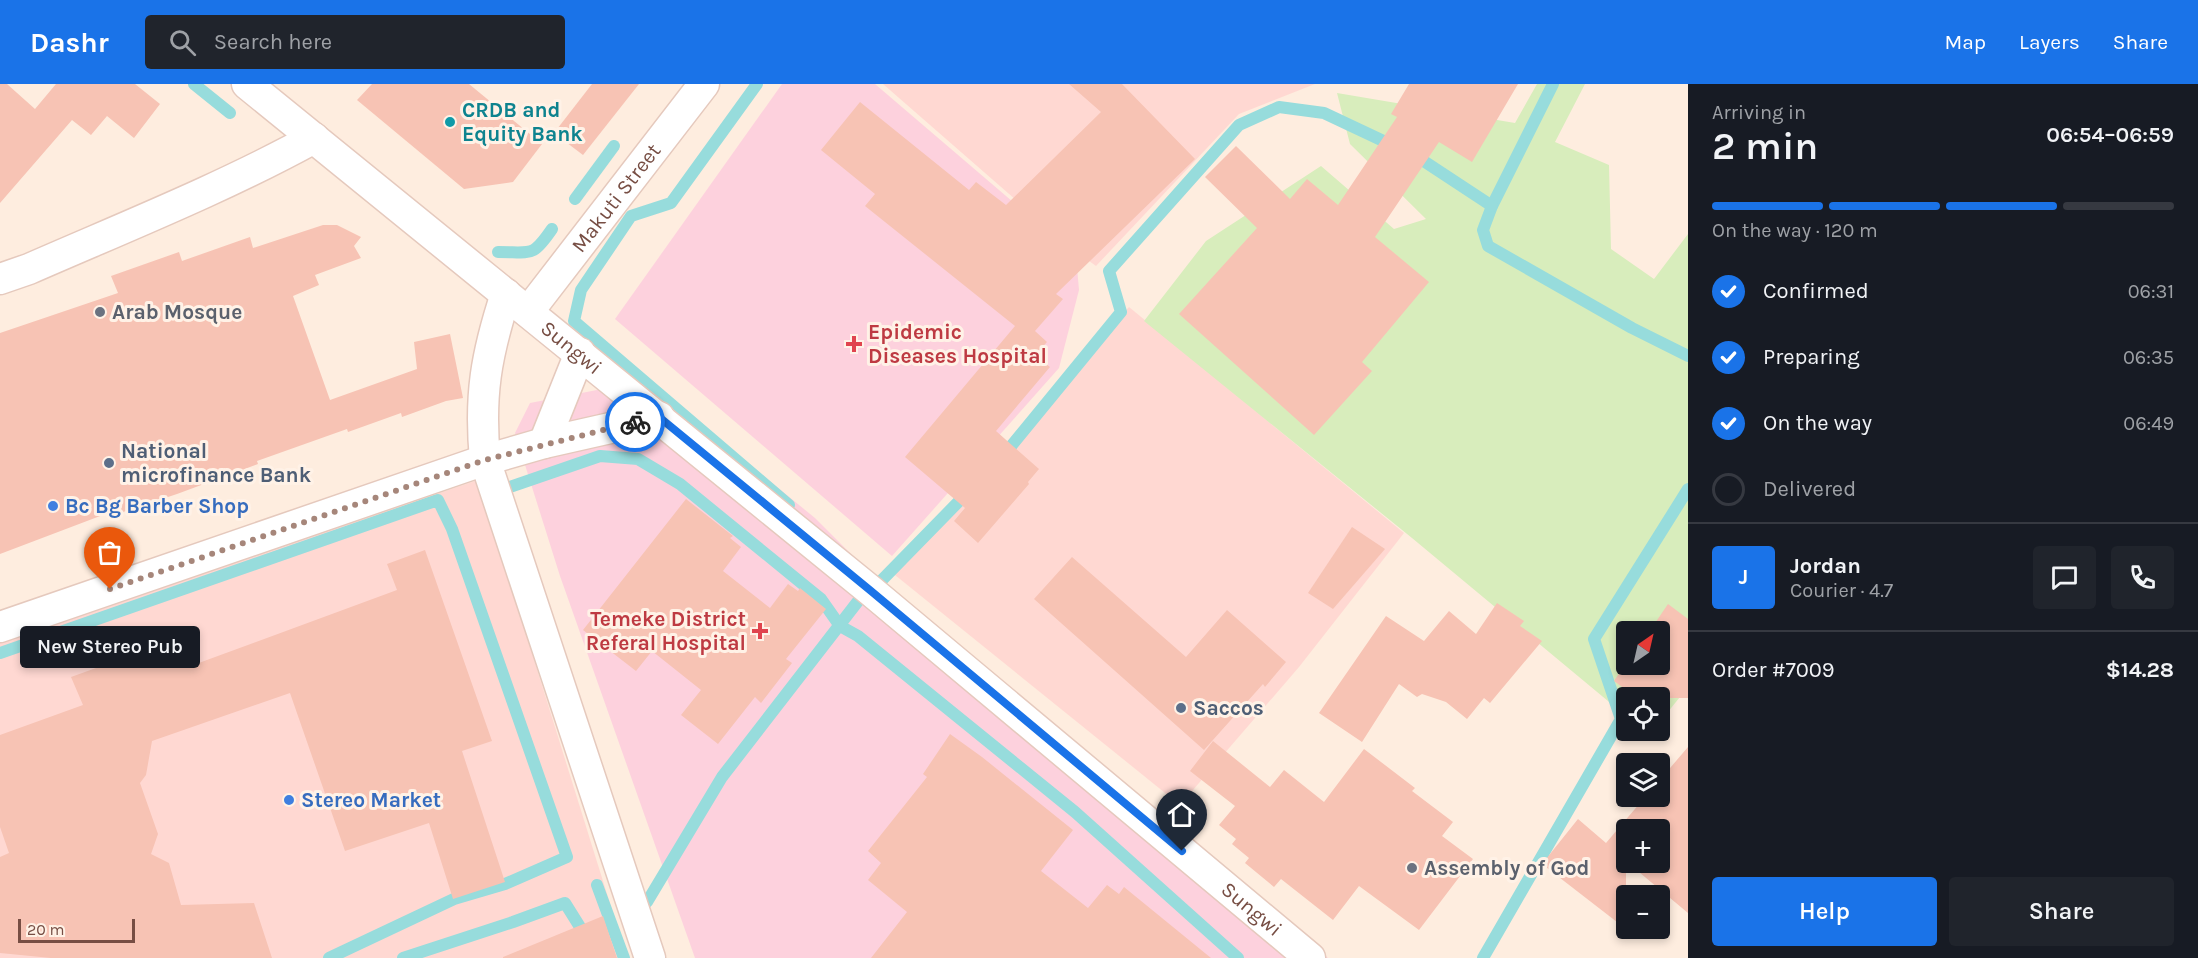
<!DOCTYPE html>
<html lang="en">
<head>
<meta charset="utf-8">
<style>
  body { margin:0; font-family:Karla,sans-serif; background:#20242c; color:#f1f3f6; height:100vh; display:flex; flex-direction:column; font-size:22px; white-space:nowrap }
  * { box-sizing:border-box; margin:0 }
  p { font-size:20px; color:#9ea1a6 }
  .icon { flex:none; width:33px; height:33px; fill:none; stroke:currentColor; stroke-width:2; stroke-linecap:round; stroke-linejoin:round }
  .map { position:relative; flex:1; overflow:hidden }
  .panel { display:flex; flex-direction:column; background:#171b24; width:510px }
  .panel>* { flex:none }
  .needle { width:39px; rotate:34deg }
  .buttons { position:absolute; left:1616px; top:537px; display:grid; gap:12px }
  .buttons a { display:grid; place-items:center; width:54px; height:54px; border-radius:6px; background:#171b24; box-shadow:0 3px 9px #0003; font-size:30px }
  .scale { position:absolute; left:18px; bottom:15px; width:117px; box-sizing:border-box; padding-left:6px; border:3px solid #774e44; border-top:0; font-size:16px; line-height:21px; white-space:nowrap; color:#774e44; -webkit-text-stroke:4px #fff2e7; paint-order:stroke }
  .pin { position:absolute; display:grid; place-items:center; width:51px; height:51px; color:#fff; margin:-62px -26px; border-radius:50% 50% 50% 0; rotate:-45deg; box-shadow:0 0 6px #0007 }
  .pin .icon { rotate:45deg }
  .courier { position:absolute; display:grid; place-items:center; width:60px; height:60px; margin:-30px; border:4px solid #1a73e8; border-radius:50%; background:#fff; color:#222; box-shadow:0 2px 8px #0007 }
  .bubble { position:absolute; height:42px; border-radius:6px; background:#171b24; box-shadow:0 3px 9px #0003; font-size:20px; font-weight:600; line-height:42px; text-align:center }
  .head em { font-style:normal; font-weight:600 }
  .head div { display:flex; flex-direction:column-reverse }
  .head { display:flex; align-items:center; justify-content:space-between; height:102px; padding:0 24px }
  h1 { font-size:39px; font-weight:600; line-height:45px }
  .bar { display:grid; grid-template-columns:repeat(4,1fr); gap:9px 6px; align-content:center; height:72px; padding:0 24px }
  .bar i { height:8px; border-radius:4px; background:#363941 }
  .bar .active { background:#1a73e8 }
  .bar p { grid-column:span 4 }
  .line { display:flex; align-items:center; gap:15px; padding:0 24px; border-top:2px solid #363941 }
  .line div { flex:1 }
  .round { display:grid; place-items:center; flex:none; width:63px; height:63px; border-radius:6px; background:#20242c }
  ol { padding:0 24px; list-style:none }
  li { display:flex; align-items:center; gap:18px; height:66px }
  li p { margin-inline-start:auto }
  li .icon { padding:6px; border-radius:50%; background:#1a73e8; color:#fff; stroke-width:4 }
  li:last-child { color:#9ea1a6 }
  li i { width:33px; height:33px; border:3px solid #363941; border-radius:50% }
  .action { display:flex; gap:12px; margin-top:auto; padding:12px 24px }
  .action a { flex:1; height:69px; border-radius:6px; background:#1a73e8; color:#fff; font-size:24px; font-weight:600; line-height:69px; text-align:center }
  .action a+a { background:#20242c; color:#f1f3f6 }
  header { display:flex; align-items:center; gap:36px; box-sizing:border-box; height:84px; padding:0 30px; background:#1a73e8; color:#fff }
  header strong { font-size:28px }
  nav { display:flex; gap:33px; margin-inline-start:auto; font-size:21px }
  .search { width:420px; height:54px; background:#20242c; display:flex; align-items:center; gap:15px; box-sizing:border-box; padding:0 21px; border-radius:6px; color:#9ea1a6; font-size:22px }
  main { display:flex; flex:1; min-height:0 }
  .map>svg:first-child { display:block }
  .commercial { fill:#ffd8d2 }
  .medical { fill:#fdd1dd }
  .green { fill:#d8edbc; fill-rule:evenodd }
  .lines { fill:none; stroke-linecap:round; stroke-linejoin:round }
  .stream { stroke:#97dcdc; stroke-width:12 }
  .building { fill:#f7c3b4 }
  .street-casing { stroke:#e5c9bd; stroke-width:33 }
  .street { stroke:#fff; stroke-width:30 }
  .done { stroke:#a6867a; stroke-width:6; stroke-dasharray:0 10.8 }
  .route { stroke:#1a73e8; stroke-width:8 }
  .culture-dot { fill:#0f9aa8; stroke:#fff2e7; stroke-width:2 }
  .worship-dot { fill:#6b7280; stroke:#fff2e7; stroke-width:2 }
  .health-dot { fill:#e0444e; stroke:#fff2e7; stroke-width:2 }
  .service-dot { fill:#5c6f8a; stroke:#fff2e7; stroke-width:2 }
  .shop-dot { fill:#3f7fe0; stroke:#fff2e7; stroke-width:2 }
  .labels { text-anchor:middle; stroke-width:6; stroke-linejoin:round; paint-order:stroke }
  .culture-label { font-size:21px; font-weight:bold; fill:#0d838f; stroke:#fff2e7; text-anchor:start }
  .street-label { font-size:21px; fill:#774e44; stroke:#fff2e7 }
  .worship-label { font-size:21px; font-weight:bold; fill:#5b616d; stroke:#fff2e7; text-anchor:start }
  .health-label { font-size:21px; font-weight:bold; fill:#be3a42; stroke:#fff2e7; text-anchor:start }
  .service-label { font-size:21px; font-weight:bold; fill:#4e5e75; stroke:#fff2e7; text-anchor:start }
  .shop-label { font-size:21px; font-weight:bold; fill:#366cbe; stroke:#fff2e7; text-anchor:start }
</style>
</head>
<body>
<header>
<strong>Dashr</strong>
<div class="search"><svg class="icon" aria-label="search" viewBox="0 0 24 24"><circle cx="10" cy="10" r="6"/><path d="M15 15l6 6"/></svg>Search here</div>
<nav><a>Map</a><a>Layers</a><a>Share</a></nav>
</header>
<main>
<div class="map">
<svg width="1688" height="874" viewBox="0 0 1688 874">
  <rect width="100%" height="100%" fill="#feeddf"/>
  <!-- commercial -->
  <g class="commercial">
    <polygon points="883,0 1315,0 1239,30 1096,182 1070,163"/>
    <polygon points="1129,223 1404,449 1299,583 1180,721 890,487"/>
    <polygon points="478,396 627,874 0,874 0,558"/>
  </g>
  <!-- medical -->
  <g class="medical">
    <polygon points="782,0 875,0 1076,172 1079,206 1059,284 892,472 615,235"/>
    <polygon points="633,299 675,320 815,434 853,472 1006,603 1182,748 1328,874 695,874 560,492 515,349 530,319"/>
  </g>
  <!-- green -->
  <path class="green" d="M 1537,0 L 1585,0 L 1555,58 L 1609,81 L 1611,165 L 1654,195 L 1688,150 L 1688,603 L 1659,639 L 1659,614 L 1626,614 L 1626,632 L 1412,454 L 1144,237 L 1206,157 L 1321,82 L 1394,145 L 1426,135 L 1350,60 L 1337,9 L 1515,39 ZM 1626,548 L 1659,548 L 1659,580 L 1626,580 Z"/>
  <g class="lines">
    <!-- stream -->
    <g class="stream">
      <polyline points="194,0 230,29"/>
      <polyline points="757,0 671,119 631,132 581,206 574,237 789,421"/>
      <polyline points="1553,0 1492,122 1483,146 1488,162 1632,244 1688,272"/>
      <polyline points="1413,70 1492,122"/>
      <polyline points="575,115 614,62"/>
      <path d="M 498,168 C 532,168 532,174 552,145"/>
      <polyline points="1003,372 1121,228 1109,187 1239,41 1279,23 1324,29 1394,62"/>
      <polyline points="504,405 600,372 638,375 680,400 821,515 840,542 858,552 1075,728 1238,874"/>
      <polyline points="0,569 438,416 452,445 567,773 505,800 454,815 329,874"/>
      <polyline points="597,801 624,874"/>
      <polyline points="647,818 722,693 862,512 879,499 968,408"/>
      <polyline points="403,874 513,838 565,819 595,867 597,874"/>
      <polyline points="1483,874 1621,635 1594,555 1688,405"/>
    </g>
  </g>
  <!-- building -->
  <g class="building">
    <polygon points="0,0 7,0 35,25 56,0 135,0 160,20 134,54 107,32 91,51 72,36 0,119"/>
    <polygon points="372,0 469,0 542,60 513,98 464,105 357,16"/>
    <polygon points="592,0 639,0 583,71 554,49"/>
    <polygon points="1069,0 1122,0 1195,75 1056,210 1063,215 1035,247 1047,258 1035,271 1050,283 996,347 1039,385 1028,398 1029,400 978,459 954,437 965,424 905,373 1015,242 865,122 875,110 821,66 860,18 969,106 976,98 1006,121 1101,28"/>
    <polygon points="1409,0 1518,0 1472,78 1439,58 1375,153 1429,198 1362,278 1372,287 1314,351 1179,230 1257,144 1205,93 1236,62 1290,115 1307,95 1338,121 1397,33 1391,30"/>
    <polygon points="323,141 337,141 361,153 354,162 361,174 315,191 319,201 293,212 330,316 417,285 414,258 450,250 463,314 446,317 402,333 401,329 348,348 347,345 257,377 258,380 177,410 117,430 116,426 0,470 0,249 118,209 111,192 179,168 182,177 250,153 253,164"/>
    <polygon points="686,415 733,452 730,454 741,463 723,487 770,524 788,500 798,507 800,504 826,525 786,575 792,579 761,619 755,613 718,660 681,631 701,606 652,567 636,587 583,546"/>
    <polygon points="1352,443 1385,465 1333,525 1308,509"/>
    <polygon points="425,466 492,657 462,667 505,798 453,815 429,739 345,767 290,609 152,657 146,691 140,699 158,750 151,770 169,779 181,821 254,819 272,874 51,874 0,869 0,773 9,769 0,743 0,651 83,621 71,593 124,574 125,577 184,553 196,580 397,506 387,480"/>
    <polygon points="1072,473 1186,573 1227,526 1286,578 1265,603 1263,600 1204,666 1034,515"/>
    <polygon points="1497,519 1524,537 1520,542 1542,557 1490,619 1484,614 1467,635 1446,618 1422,610 1417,613 1399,600 1362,658 1319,629 1386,532 1424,557 1449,527 1476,550"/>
    <polygon points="1668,520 1688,535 1688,614 1637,614 1614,597 1626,579 1659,580 1659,548 1649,548"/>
    <polygon points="950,650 982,673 1073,746 1041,787 1088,824 1107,801 1119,810 1124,803 1211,874 871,874 907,828 868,796 881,779 868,767 927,693 923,690"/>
    <polygon points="1213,657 1270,703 1284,686 1324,718 1364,665 1415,704 1412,707 1453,738 1442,752 1473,775 1419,846 1359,802 1333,836 1281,795 1274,803 1245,779 1249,774 1232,760 1236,755 1219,741 1235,722 1190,687"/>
    <polygon points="1688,663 1688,829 1627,778 1659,778 1659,746 1626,746 1626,845 1542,780 1578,735 1606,759 1646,712 1659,712 1659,697"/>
    <polygon points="603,832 617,874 503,874 503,873"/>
  </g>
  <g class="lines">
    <defs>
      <g id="street">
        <path id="s1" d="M 247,0 L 871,507 L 1310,874"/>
        <path d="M 0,195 L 29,185 C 125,143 223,104 314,54"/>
        <path d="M 506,210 C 486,271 479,312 485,376 L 650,874"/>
        <path id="s2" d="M 528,228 L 704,0"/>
        <polyline points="544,359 580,269"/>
        <polyline points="0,543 485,376 544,359 659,333"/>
      </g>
    </defs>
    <!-- street casing -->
    <use href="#street" class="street-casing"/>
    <!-- street -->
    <use href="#street" class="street"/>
  </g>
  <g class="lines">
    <!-- done -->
    <polyline class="done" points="110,505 485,376 635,338"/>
    <!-- route -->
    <polyline class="route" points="635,338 659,333 871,507 1182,767"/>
  </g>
  <!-- markers -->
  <circle class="culture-dot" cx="450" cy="38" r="6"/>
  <g class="worship-dot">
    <circle cx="100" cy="228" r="6"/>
    <circle cx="1412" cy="784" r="6"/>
  </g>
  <g class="health-dot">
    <path d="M851 251h6v6h6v6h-6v6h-6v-6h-6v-6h6z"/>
    <path d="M757 538h6v6h6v6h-6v6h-6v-6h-6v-6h6z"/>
  </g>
  <g class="service-dot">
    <circle cx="109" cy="379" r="6"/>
    <circle cx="1181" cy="624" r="6"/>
  </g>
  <g class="shop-dot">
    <circle cx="53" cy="422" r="6"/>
    <circle cx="289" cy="716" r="6"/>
  </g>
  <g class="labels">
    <!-- culture labels -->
    <g class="culture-label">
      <text x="462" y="33">CRDB and<tspan x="462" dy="24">Equity Bank</tspan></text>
    </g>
    <!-- street labels -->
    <g class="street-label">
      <text dy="7" stroke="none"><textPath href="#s2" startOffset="144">Makuti Street</textPath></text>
      <text dy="7" stroke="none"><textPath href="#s1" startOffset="418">Sungwi</textPath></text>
      <text dy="7" stroke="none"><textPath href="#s1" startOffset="1300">Sungwi</textPath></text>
    </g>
    <!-- worship labels -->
    <g class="worship-label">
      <text x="112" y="235">Arab Mosque</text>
      <text x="1424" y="791">Assembly of God</text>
    </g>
    <!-- health labels -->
    <g class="health-label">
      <text x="868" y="255">Epidemic<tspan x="868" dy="24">Diseases Hospital</tspan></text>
      <text x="746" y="542" text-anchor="end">Temeke District<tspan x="746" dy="24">Referal Hospital</tspan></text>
    </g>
    <!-- service labels -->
    <g class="service-label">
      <text x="121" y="374">National<tspan x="121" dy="24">microfinance Bank</tspan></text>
      <text x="1193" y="631">Saccos</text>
    </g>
    <!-- shop labels -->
    <g class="shop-label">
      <text x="65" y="429">Bc Bg Barber Shop</text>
      <text x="301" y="723">Stereo Market</text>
    </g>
  </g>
</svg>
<div class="buttons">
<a><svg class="needle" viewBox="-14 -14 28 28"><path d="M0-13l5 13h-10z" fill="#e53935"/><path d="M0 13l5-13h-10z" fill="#9ea1a6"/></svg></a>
<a><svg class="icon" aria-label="locate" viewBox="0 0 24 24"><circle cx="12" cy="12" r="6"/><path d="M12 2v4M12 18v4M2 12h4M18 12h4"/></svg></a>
<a><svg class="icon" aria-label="layers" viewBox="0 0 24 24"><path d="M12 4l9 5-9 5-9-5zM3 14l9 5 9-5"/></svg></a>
<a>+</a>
<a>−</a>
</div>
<div class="scale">20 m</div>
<div class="pin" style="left:110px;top:505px;background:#ea580c"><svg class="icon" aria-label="bag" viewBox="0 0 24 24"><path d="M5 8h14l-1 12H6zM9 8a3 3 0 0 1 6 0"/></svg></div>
<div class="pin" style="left:1182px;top:767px;background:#1f2937"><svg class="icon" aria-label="home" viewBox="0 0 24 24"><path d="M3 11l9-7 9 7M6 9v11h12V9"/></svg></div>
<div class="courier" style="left:635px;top:338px"><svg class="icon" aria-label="bike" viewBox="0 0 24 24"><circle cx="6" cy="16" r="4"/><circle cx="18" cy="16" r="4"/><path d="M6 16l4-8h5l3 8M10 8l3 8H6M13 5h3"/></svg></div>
<div class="bubble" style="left:20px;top:542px;width:180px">New Stereo Pub</div>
</div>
<section class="panel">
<div class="head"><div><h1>2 min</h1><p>Arriving in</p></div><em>06:54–06:59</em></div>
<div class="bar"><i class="active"></i><i class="active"></i><i class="active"></i><i></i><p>On the way · 120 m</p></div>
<ol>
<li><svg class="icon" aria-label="check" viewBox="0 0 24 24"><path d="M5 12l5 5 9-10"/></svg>Confirmed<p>06:31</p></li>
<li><svg class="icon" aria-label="check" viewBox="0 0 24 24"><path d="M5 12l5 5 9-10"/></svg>Preparing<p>06:35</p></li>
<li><svg class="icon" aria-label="check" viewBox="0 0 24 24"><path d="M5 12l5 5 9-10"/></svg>On the way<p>06:49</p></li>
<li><i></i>Delivered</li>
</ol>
<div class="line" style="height:108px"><b class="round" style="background:#1a73e8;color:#fff">J</b><div><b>Jordan</b><p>Courier · 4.7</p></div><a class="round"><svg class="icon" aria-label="chat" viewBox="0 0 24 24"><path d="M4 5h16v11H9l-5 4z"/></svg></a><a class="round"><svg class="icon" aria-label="phone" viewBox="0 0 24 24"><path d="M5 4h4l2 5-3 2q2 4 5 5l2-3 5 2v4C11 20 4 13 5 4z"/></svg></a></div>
<div class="line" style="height:78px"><div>Order #7009</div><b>$14.28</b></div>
<div class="action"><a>Help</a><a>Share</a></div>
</section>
</main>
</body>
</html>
